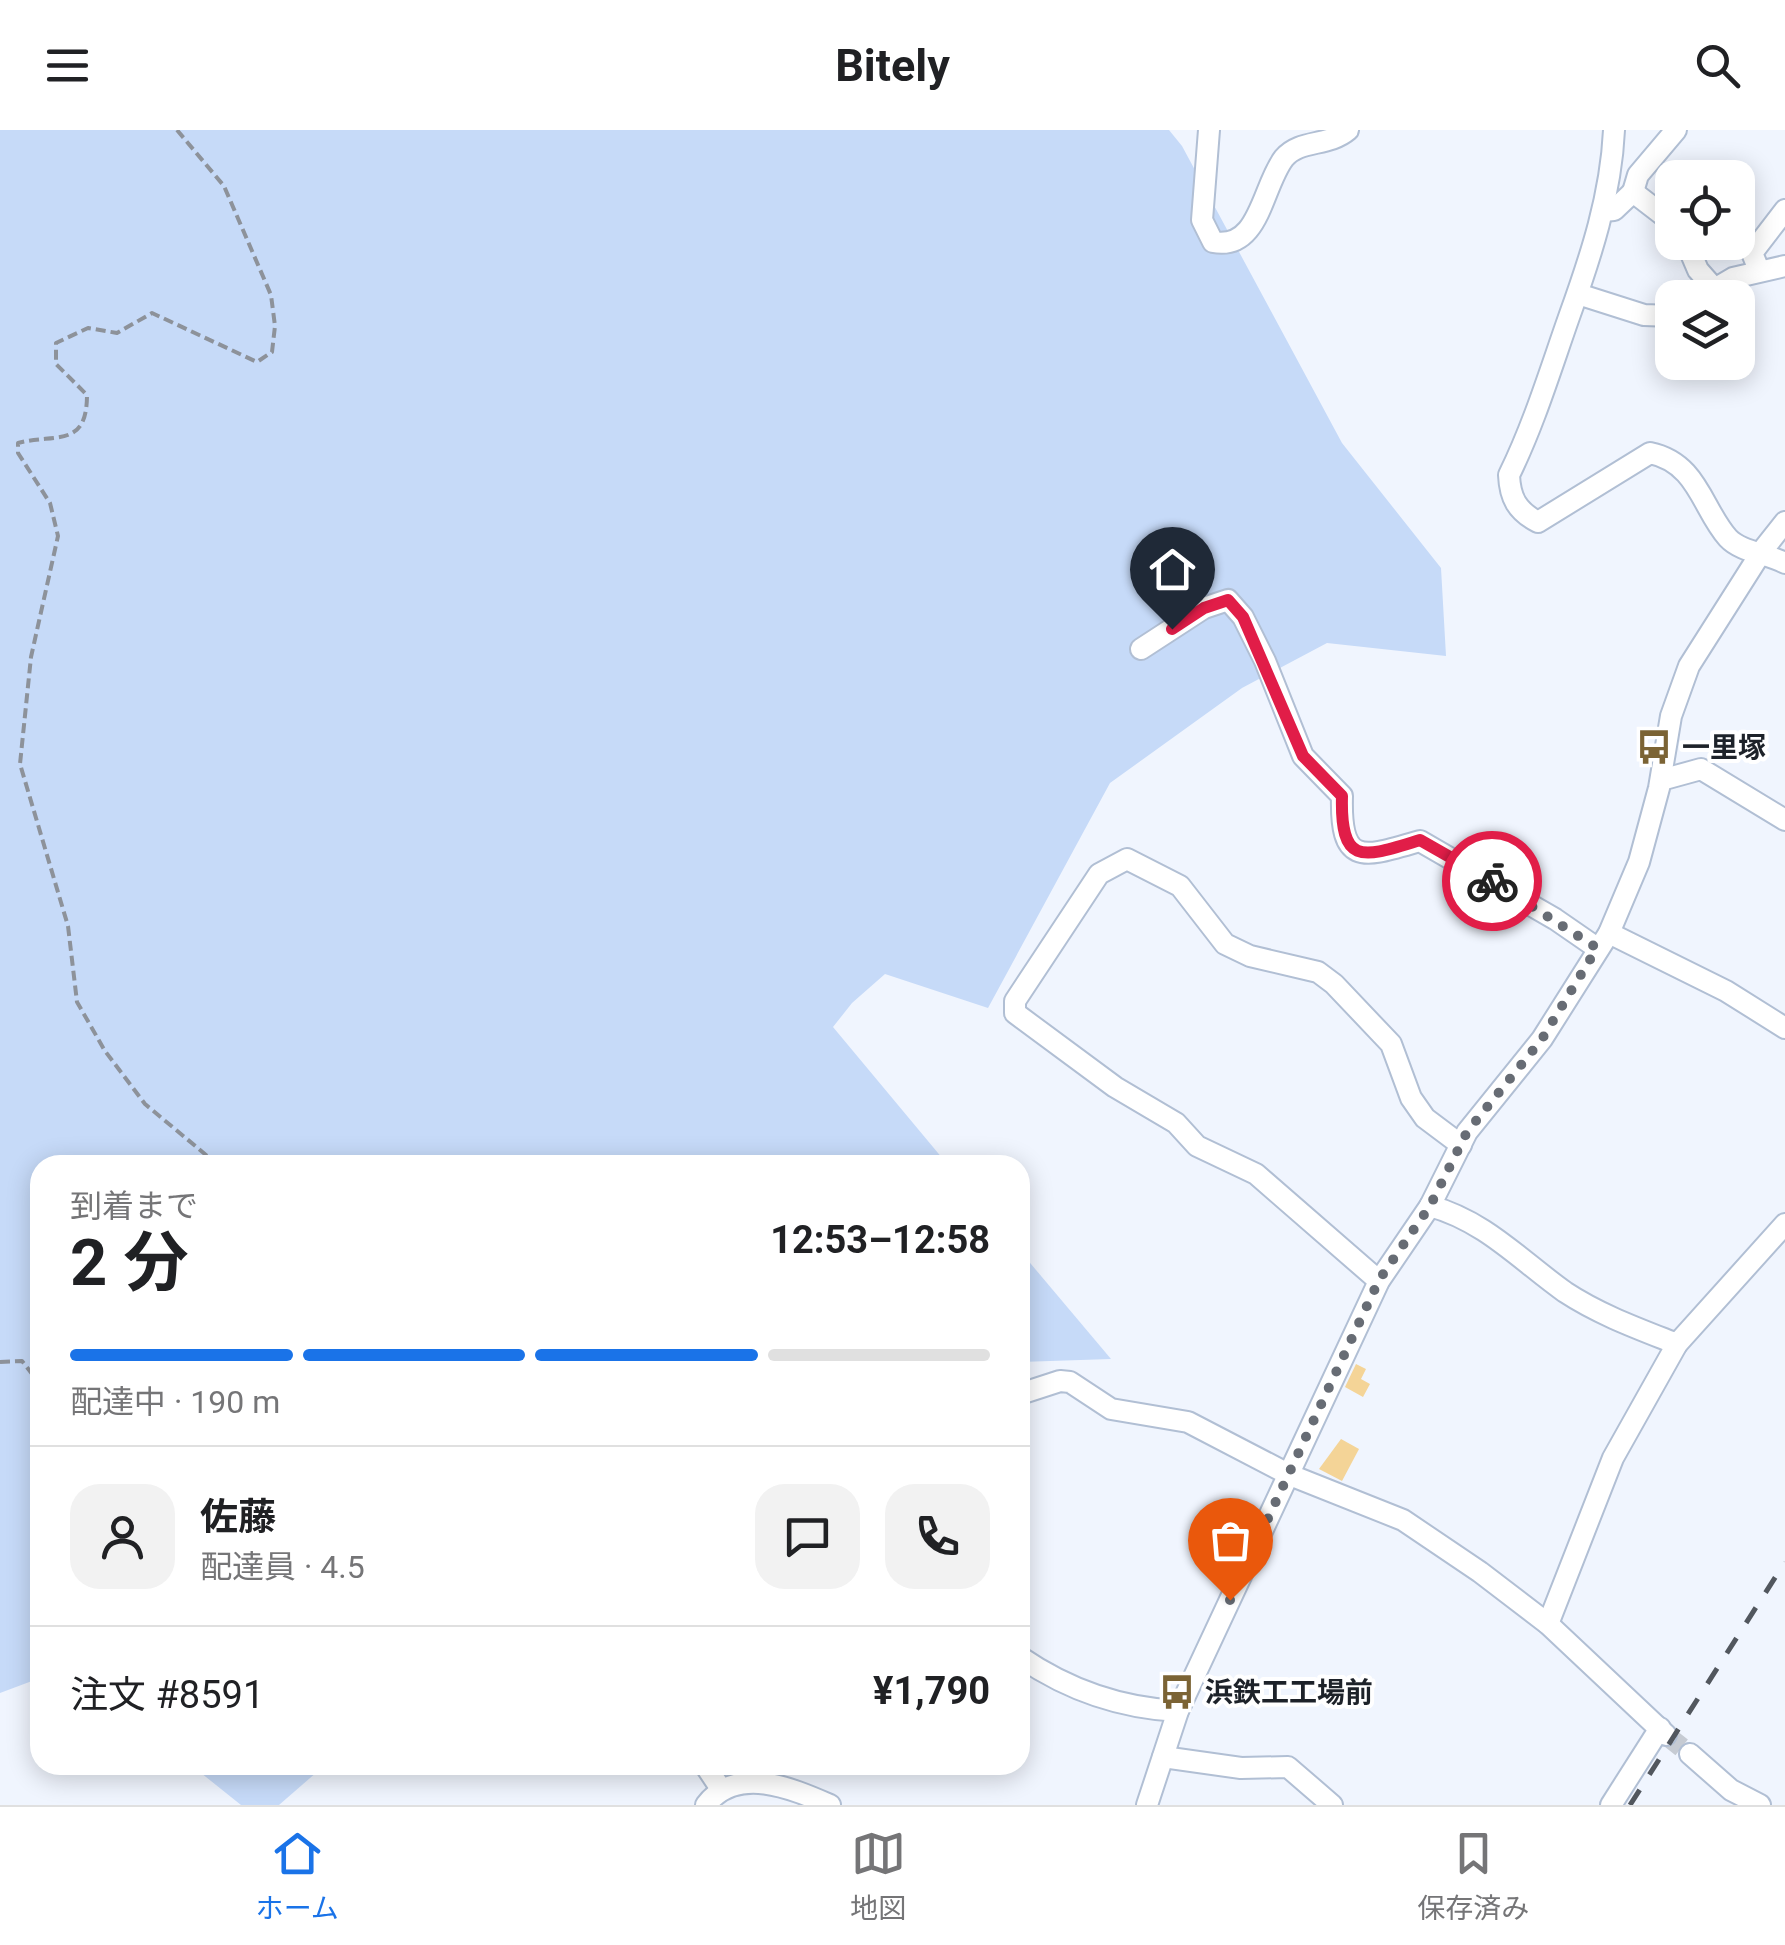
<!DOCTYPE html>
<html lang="ja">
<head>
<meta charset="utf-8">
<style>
  body { margin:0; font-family:Roboto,"Noto Sans JP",sans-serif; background:#f2f2f2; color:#202124; height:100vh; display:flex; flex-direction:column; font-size:38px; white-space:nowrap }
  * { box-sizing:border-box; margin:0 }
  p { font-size:32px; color:#757577 }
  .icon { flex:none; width:55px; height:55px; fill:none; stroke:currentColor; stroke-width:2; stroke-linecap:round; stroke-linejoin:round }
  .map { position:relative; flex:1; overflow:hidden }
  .drawer { position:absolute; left:30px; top:1025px; width:1000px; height:620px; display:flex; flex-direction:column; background:#fff; border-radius:30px; box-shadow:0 5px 25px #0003 }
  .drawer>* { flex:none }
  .fabs { position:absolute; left:1655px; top:30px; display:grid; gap:20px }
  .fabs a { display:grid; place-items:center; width:100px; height:100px; border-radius:20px; background:#fff; box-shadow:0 5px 25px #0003; font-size:50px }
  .pin { position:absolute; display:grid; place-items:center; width:85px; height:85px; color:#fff; margin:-102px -42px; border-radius:50% 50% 50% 0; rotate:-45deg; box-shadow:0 0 10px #0007 }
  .pin .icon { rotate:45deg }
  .courier { position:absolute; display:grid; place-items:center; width:100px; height:100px; margin:-50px; border:8px solid #e11d48; border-radius:50%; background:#fff; color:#222; box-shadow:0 2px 12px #0007 }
  .overview em { font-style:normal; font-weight:700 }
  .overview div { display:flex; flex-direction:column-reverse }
  .overview { display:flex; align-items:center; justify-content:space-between; height:170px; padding:0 40px }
  h1 { font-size:65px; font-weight:700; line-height:75px }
  .bar { display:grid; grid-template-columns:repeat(4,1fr); gap:15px 10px; align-content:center; height:120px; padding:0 40px }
  .bar i { height:12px; border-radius:8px; background:#e0e0e0 }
  .bar .on { background:#1a73e8 }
  .bar p { grid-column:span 4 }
  .line { display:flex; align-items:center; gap:25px; padding:0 40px; border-top:2px solid #e0e0e0 }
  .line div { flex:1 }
  .round { display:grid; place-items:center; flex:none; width:105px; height:105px; border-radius:30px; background:#f2f2f2 }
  header { display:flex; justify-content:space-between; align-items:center; height:130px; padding:0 40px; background:#fff; font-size:45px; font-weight:700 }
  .menu { display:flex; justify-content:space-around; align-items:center; height:140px; border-top:2px solid #e0e0e0; background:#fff; font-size:28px; color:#757577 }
  .menu a { display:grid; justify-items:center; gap:5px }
  .menu .on { color:#1a73e8 }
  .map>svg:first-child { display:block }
  .green { fill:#c6daf8 }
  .building { fill:#f4d497 }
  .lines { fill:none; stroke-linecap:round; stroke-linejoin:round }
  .street-tunnel { stroke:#c6cbd3; stroke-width:20; stroke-dasharray:20 10; stroke-linecap:butt }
  .street-casing { stroke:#b1bfd4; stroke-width:24 }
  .path { stroke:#8d929a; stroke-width:4; stroke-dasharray:10 5; stroke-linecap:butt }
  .street { stroke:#fff; stroke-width:20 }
  .rail { stroke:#52575e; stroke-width:5; stroke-dasharray:18 18; stroke-linecap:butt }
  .done { stroke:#676c74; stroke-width:10; stroke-dasharray:0 18 }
  .route { stroke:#e11d48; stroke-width:12 }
  .labels { text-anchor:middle; stroke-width:8; stroke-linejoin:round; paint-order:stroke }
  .poi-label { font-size:28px; font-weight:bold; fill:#1d2229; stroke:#fff; text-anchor:start }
</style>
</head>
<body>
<header><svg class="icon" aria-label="menu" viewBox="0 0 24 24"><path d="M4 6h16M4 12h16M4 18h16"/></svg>Bitely<svg class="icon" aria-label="search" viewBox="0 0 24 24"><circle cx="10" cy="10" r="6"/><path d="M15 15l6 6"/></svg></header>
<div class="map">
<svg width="1785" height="1675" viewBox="0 0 1785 1675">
  <rect width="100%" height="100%" fill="#f0f5fe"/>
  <!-- green -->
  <g class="green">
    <polygon points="0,0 1169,0 1182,16 1342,313 1441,438 1446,526 1327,513 1242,558 1110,653 988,878 885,844 852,873 833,897 948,1035 40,1035 40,1548 0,1563"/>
    <polygon points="1020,1121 1111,1229 1020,1232"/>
    <polygon points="191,1635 325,1635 279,1675 241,1675"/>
  </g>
  <!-- building -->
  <g class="building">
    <polygon points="1356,1234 1366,1239 1361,1249 1370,1254 1363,1267 1345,1257"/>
    <polygon points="1341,1309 1359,1319 1342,1351 1319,1339"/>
  </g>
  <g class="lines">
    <!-- street-tunnel -->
    <polyline class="street-tunnel" points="1666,1605 1690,1624"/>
    <defs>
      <g id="street">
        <path d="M 1209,0 L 1202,90 L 1213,112 C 1260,121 1262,56 1284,28 C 1300,9 1328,17 1348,0"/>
        <path d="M 1614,0 C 1611,65 1591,126 1569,187 C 1550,241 1534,294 1509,345 C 1510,368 1517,381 1538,392 L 1650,323 C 1698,333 1702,379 1728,408 C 1741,422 1766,423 1785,433"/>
        <polyline points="1633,62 1638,45 1676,0"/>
        <polyline points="1603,81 1614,80 1633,62 1672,92"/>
        <polyline points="1686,112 1698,140 1713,157"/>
        <polyline points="1759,140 1752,123 1785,80"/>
        <polyline points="1578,164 1644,185 1672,186"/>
        <polyline points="1699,168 1733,148 1785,136"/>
        <path d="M 1141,519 L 1204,478 L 1228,470 L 1243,487 L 1265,531 L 1303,626 L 1342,666 C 1340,738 1364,727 1420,711 L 1555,789 L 1597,818"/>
        <polyline points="1661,650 1701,639 1785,690"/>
        <polyline points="1609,803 1726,861 1785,898"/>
        <path d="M 1430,1076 C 1485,1091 1520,1130 1565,1162 C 1600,1185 1639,1199 1677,1214"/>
        <polyline points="1379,1151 1256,1044 1197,1016 1176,993 1115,957 1015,883 1015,871 1099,744 1127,729 1180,756 1225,814 1250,826 1318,842 1334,854 1391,914 1411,968 1425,988 1461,1015"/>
        <polyline points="1020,1264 1060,1251 1070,1252 1111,1279 1188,1292 1290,1345 1403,1390 1480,1442 1548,1494 1666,1605"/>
        <polyline points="1548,1494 1613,1328 1677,1214 1785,1094"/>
        <path d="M 1020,1527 C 1068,1560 1120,1578 1178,1581"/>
        <polyline points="1690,1624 1731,1660 1760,1675"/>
        <polyline points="1163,1627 1241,1638 1288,1637 1332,1675"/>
        <polyline points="705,1635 721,1659"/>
        <path d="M 706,1675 C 737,1634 793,1659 830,1675"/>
        <polyline points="1147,1675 1178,1581 1379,1151 1430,1076 1467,1002 1542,909 1609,803 1639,732 1659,658 1671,586 1689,536 1762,421 1785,392"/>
        <polyline points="1611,1675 1660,1598"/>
      </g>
    </defs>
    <!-- street casing -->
    <use href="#street" class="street-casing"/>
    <!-- path -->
    <g class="path">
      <path d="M 177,0 L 224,56 L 271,165 L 275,196 L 272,222 L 257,232 L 152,183 L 117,203 L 88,198 L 56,213 L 56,234 L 87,265 C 87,319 55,303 18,313 L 18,323 L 50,373 L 58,406 L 31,527 L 20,634 L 68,796 L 77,872 L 105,921 L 145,974 L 218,1035"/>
      <polyline points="0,1232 22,1231 40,1254"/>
    </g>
    <!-- street -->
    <use href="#street" class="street"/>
    <!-- rail -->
    <polyline class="rail" points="1630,1675 1785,1432"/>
  </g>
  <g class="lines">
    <!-- done -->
    <polyline class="done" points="1230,1470 1379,1150 1430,1076 1467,1002 1542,909 1597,818 1492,751"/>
    <!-- route -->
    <path class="route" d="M 1172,499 L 1204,478 L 1228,470 L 1243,487 L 1303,626 L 1342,666 C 1340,738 1364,727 1420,710 L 1492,751"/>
  </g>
  <!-- icons -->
  <defs>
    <symbol id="bus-bare" viewBox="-9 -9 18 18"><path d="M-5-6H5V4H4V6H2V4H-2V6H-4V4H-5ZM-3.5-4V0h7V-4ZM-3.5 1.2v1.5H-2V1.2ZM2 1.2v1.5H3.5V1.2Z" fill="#7b6334" stroke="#fff" stroke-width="2.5" paint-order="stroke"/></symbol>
  </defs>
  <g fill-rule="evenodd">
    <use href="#bus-bare" x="1629" y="592" width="50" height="50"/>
    <use href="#bus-bare" x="1152" y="1537" width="50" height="50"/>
  </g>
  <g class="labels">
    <!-- poi labels -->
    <g class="poi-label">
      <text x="1682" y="627">一里塚</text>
      <text x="1205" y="1572">浜鉄工工場前</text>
    </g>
  </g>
</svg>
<div class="fabs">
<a><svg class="icon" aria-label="locate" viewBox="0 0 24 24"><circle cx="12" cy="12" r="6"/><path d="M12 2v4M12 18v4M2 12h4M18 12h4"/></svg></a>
<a><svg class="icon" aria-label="layers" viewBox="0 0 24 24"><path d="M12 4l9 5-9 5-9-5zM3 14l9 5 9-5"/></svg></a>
</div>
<div class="pin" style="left:1230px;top:1470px;background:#ea580c"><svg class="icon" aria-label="bag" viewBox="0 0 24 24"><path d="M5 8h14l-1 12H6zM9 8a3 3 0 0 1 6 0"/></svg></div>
<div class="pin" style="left:1172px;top:499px;background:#1f2937"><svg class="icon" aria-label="home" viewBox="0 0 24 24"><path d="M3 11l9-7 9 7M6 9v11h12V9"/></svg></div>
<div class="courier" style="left:1492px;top:751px"><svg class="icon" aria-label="bike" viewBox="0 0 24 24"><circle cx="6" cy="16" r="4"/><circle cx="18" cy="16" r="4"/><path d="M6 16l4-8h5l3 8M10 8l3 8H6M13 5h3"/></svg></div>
<section class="drawer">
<div class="overview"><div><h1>2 分</h1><p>到着まで</p></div><em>12:53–12:58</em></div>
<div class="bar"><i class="on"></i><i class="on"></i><i class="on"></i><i></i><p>配達中 · 190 m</p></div>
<div class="line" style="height:180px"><a class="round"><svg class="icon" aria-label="person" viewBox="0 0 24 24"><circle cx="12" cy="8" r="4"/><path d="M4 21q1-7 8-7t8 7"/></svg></a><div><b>佐藤</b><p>配達員 · 4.5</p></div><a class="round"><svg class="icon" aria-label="chat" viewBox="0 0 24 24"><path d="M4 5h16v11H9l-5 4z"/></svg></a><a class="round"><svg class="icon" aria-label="phone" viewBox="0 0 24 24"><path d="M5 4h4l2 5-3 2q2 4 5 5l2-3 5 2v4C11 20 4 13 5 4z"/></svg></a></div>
<div class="line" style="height:130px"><div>注文 #8591</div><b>¥1,790</b></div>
</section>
</div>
<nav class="menu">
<a class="on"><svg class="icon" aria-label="home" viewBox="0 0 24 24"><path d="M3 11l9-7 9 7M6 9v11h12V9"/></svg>ホーム</a>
<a><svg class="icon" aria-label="map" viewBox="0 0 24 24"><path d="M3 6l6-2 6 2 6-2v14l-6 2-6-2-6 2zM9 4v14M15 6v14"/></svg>地図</a>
<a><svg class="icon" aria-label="saved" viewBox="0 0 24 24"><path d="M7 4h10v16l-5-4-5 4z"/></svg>保存済み</a>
</nav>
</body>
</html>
